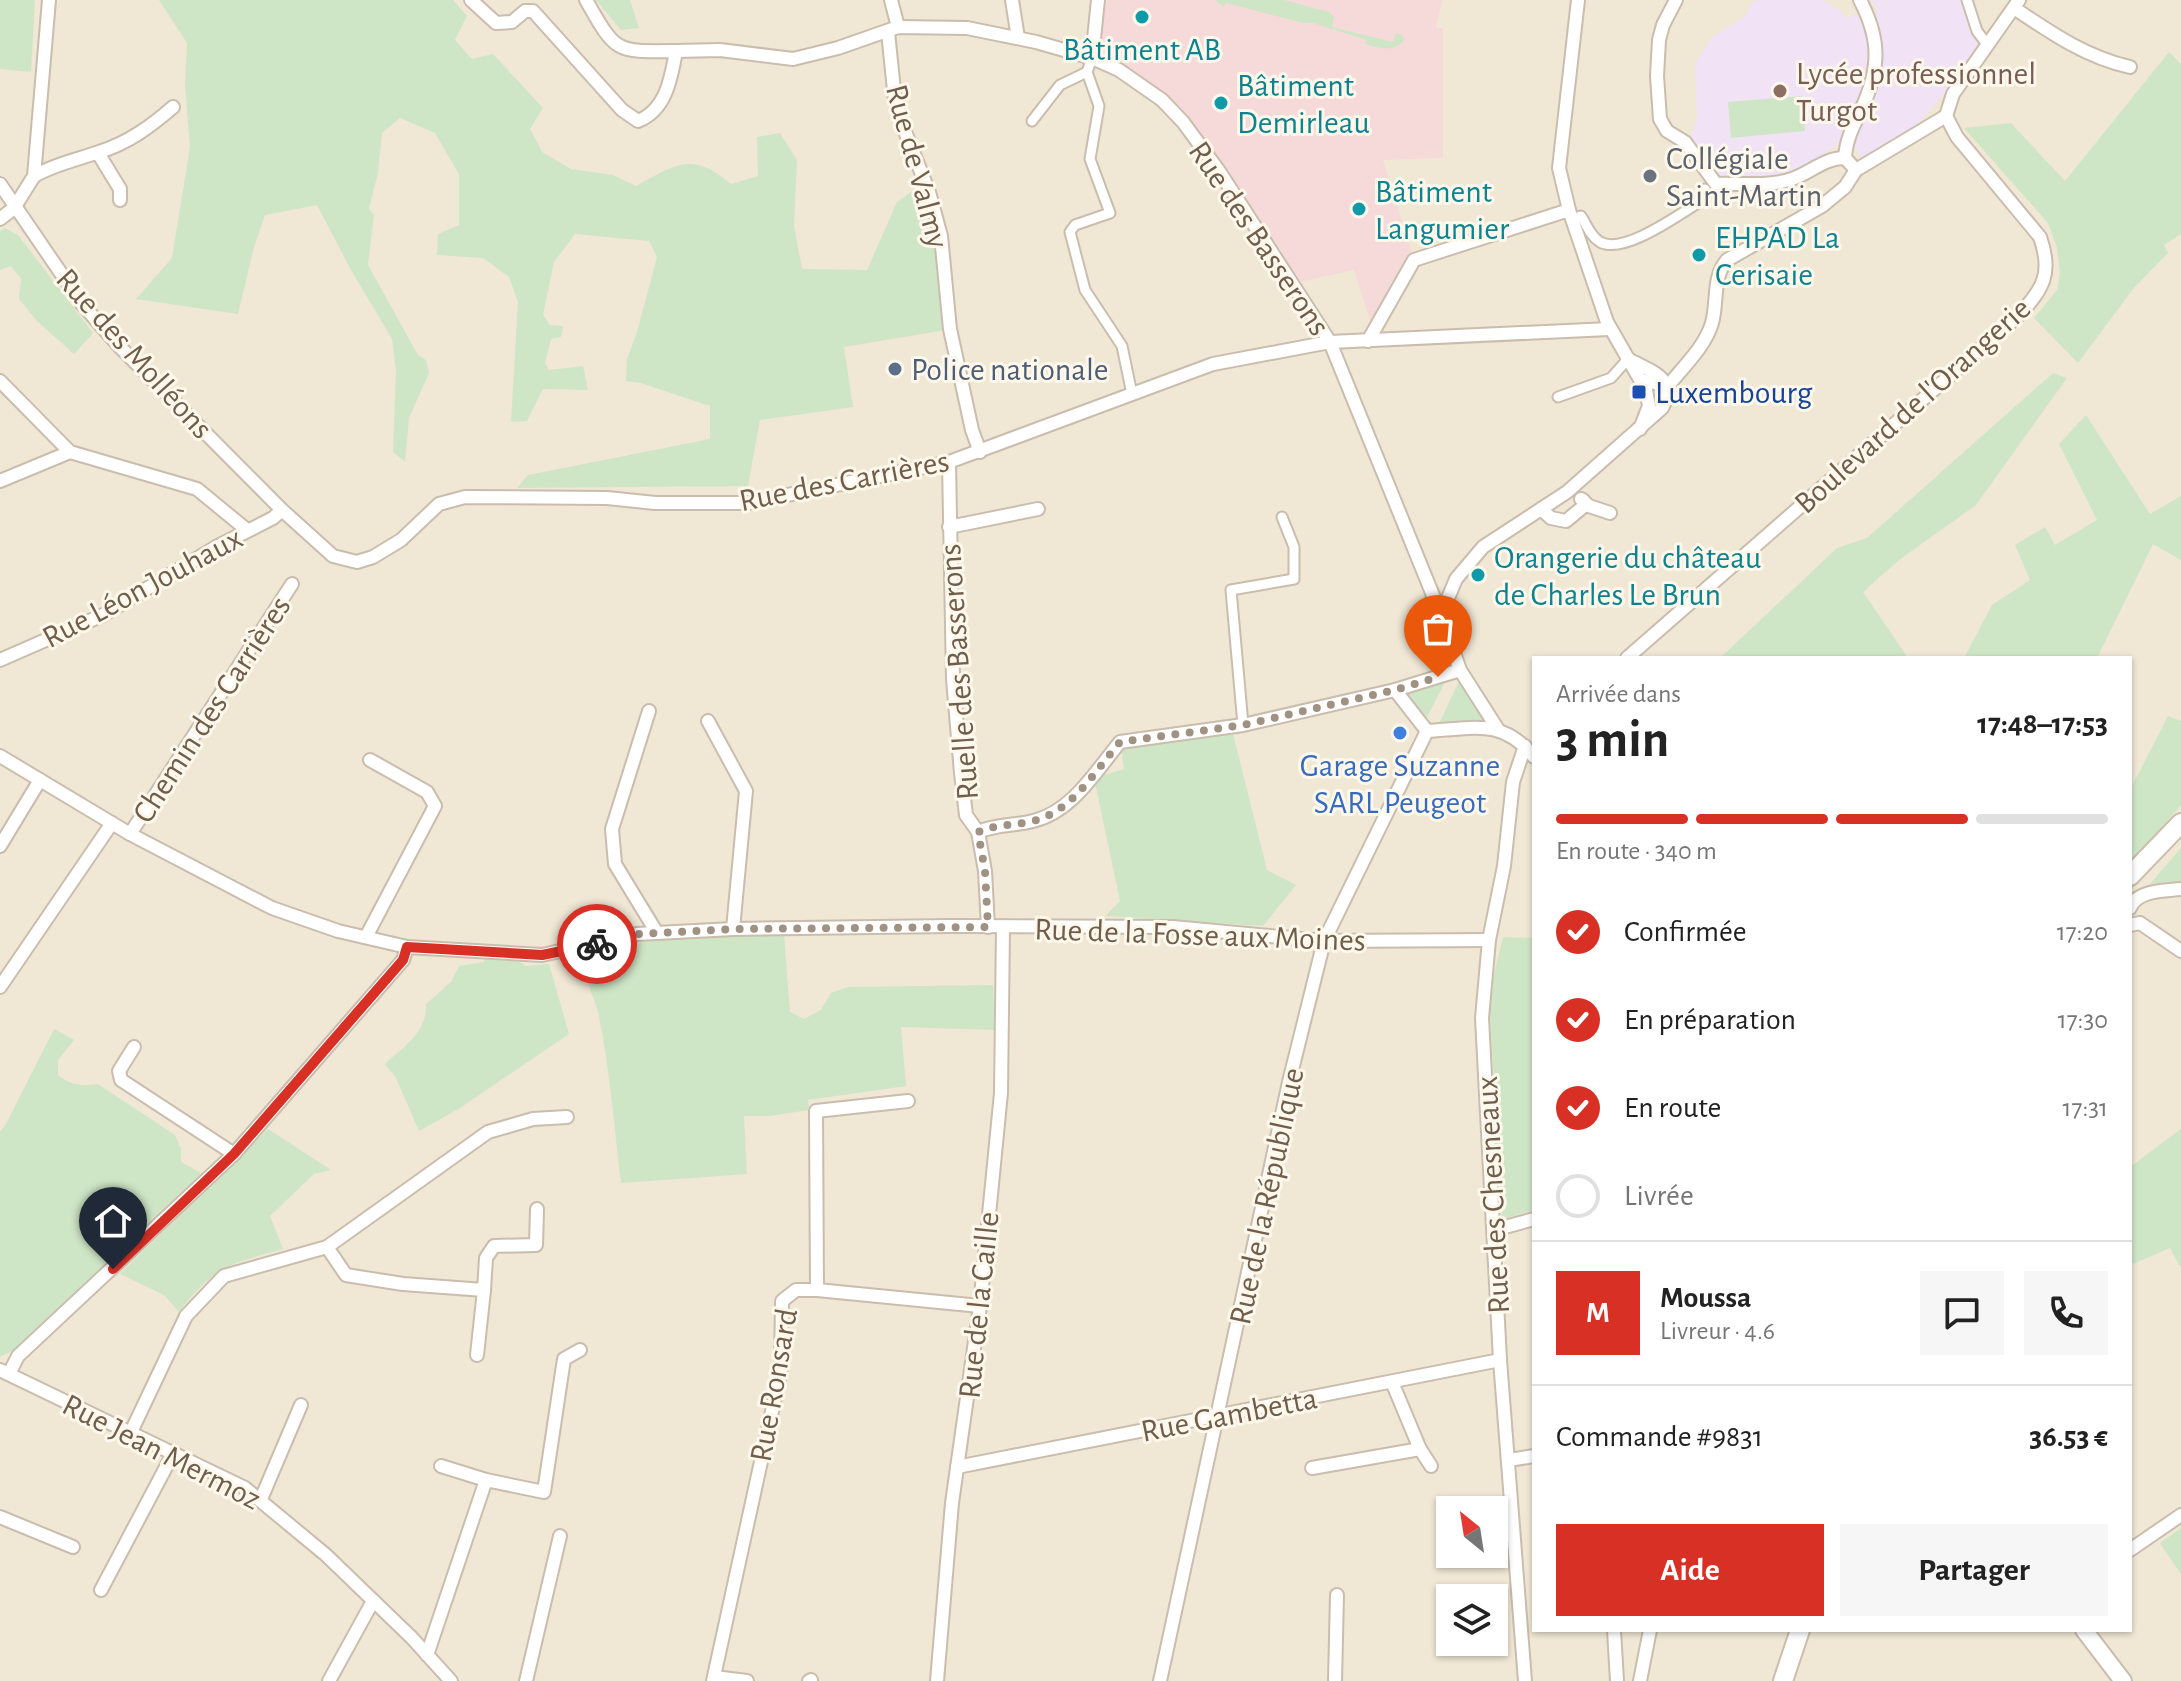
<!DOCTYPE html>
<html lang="fr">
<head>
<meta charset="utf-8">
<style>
  body { margin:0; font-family:"Alegreya Sans",sans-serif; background:#f6f6f6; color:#222; height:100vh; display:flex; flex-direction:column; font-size:30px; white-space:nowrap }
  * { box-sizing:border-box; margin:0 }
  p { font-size:26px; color:#767676 }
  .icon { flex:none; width:44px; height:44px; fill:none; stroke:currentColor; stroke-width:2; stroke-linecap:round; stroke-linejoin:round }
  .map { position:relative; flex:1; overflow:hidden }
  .drawer { position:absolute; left:1532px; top:656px; width:600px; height:976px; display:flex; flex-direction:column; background:#fff; border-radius:0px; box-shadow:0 2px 6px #0004 }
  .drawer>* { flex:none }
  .needle { width:52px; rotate:330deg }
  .controls { position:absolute; left:1436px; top:1496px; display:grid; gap:16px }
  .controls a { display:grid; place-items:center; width:72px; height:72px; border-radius:0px; background:#fff; box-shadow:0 2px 6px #0004; font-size:40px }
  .pin { position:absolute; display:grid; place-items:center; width:68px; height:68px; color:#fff; margin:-82px -34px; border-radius:50% 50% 50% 0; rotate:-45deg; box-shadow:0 0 8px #0007 }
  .pin .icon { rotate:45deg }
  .courier { position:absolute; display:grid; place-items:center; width:80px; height:80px; margin:-40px; border:6px solid #d93025; border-radius:50%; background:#fff; color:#222; box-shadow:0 2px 10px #0007 }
  .overview em { font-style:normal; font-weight:600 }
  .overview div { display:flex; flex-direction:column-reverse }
  .overview { display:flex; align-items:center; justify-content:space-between; height:136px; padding:0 24px }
  h1 { font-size:52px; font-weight:600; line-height:60px }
  .bar { display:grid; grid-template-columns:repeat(4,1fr); gap:12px 8px; align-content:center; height:96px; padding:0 24px }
  .bar i { height:10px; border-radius:6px; background:#e0e0e0 }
  .bar .active { background:#d93025 }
  .bar p { grid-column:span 4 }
  .line { display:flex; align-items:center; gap:20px; padding:0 24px; border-top:2px solid #e0e0e0 }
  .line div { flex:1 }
  .round { display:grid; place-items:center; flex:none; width:84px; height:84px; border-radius:0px; background:#f6f6f6 }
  ol { padding:0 24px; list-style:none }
  li { display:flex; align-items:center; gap:24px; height:88px }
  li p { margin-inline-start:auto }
  li .icon { padding:8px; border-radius:50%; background:#d93025; color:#fff; stroke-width:4 }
  li:last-child { color:#767676 }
  li i { width:44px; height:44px; border:4px solid #e0e0e0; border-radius:50% }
  .action { display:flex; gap:16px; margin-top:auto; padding:16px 24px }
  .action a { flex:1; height:92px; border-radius:0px; background:#d93025; color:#fff; font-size:32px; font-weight:600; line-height:92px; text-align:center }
  .action a+a { background:#f6f6f6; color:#222 }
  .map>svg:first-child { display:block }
  .residential { fill:#f0e7d5; fill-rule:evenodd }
  .education { fill:#f1e2f6 }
  .medical { fill:#f6dada }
  .green { fill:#cfe6c6 }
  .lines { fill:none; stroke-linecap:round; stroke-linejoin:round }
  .pedestrian-casing { stroke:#cabdad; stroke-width:13 }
  .minor-casing { stroke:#cabdad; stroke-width:16 }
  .tertiary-casing { stroke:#cabdad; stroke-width:20 }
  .secondary-casing { stroke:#ccbeab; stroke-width:22 }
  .pedestrian { stroke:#fff; stroke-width:9 }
  .minor { stroke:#fff; stroke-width:12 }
  .tertiary { stroke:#fff; stroke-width:16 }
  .secondary { stroke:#fff; stroke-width:18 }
  .done { stroke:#a09283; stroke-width:8; stroke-dasharray:0 14.4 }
  .route { stroke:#d93025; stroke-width:10 }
  .culture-dot { fill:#0f9aa8; stroke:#fdf8eb; stroke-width:3 }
  .education-dot { fill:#8d6e63; stroke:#fdf8eb; stroke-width:3 }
  .worship-dot { fill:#6b7280; stroke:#fdf8eb; stroke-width:3 }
  .service-dot { fill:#5c6f8a; stroke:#fdf8eb; stroke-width:3 }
  .transit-dot { fill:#1a4fb4; stroke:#fdf8eb; stroke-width:3 }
  .shop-dot { fill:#3f7fe0; stroke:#fdf8eb; stroke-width:3 }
  .labels { text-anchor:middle; stroke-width:6; stroke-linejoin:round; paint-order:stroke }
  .culture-label { font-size:32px; fill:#0d838f; stroke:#fdf8eb; text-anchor:start }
  .education-label { font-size:32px; fill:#785e54; stroke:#fdf8eb; text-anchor:start }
  .worship-label { font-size:32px; fill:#5b616d; stroke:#fdf8eb; text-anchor:start }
  .street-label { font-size:32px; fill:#705e4d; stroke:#fdf8eb }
  .service-label { font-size:32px; fill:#4e5e75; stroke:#fdf8eb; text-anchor:start }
  .transit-label { font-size:32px; fill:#164399; stroke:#fdf8eb; text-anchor:start }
  .shop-label { font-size:32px; fill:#366cbe; stroke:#fdf8eb }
</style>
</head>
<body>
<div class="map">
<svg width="2181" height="1681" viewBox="0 0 2181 1681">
  <rect width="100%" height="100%" fill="#faf4e6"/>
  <!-- residential -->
  <path class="residential" d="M 0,0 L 2181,0 L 2181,1681 L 0,1681 ZM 1534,658 L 2130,658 L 2130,1630 L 1534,1630 ZM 1450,1510 L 1494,1510 L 1494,1554 L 1450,1554 ZM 1450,1598 L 1494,1598 L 1494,1642 L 1450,1642 Z"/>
  <!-- education -->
  <polygon class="education" points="1759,0 1822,0 1839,10 1848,19 1853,12 1855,16 1864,15 1880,42 1875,4 1869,0 1963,0 1979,45 1944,94 1916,126 1862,159 1851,140 1875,93 1879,73 1865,89 1841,141 1812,163 1791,172 1751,178 1722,177 1701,157 1689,139 1697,120 1695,64 1712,37 1746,16 1751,3"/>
  <!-- medical -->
  <polygon class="medical" points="1107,0 1442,0 1436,28 1443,28 1443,158 1383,160 1412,253 1408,255 1406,263 1371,324 1354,270 1291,284 1274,258 1281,251 1196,127 1170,97 1106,54 1099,42"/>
  <!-- green -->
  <g class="green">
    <polygon points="0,0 35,0 31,72 0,69"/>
    <path d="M 159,0 L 453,0 L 467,16 L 455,40 L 472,59 L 493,54 L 543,108 L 530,129 L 542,152 L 571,169 L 613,175 L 636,186 C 676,164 692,151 731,184 L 758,176 L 757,137 L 780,133 L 797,160 L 794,226 L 802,269 L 867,270 L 897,202 L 921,185 L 933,230 L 946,330 L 844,347 L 853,407 L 760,420 L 748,486 L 517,488 L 528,475 L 710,439 L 710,406 L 641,383 L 626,381 L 627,359 L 637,332 L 657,257 L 649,241 L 575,234 L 554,262 L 543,315 L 550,325 L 563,326 L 561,337 L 551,339 L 545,363 L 549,370 L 583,366 L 588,390 L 543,389 L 527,421 L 511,422 L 518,302 L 509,277 L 483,258 L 437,255 L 438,234 L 459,225 L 459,174 L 435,133 L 400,118 L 382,133 L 378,173 L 369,209 L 374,215 L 368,265 L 418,355 L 426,360 L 429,373 L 409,418 L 405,462 L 393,452 L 396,371 L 392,339 L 351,270 L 317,205 L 265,215 L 254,247 L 238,314 L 136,299 L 172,258 L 190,147 L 185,84 L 187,43 Z"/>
    <polygon points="596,0 630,0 639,28 621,30"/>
    <path d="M 1214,0 L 1284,0 L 1329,12 L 1334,17 L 1332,27 L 1393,42 L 1396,33 L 1402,35 L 1404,40 C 1394,53 1379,48 1365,44 L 1366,40 L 1313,23 L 1303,23 L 1226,3 L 1224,7 Z"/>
    <polygon points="2169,52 2181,64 2181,234 2164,245 2168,253 2133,289 2078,363 2034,318 2057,290 2060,273 2057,248 2048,223 1964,128 2011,123 2065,181"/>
    <polygon points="1802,96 1805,131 1731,138 1728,102"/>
    <polygon points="5,228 18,235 93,333 74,354 37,321 19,299 21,279 11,266 0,270 0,231"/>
    <polygon points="2053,373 2067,378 1976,505 1899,560 1863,592 1908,658 1720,658 1837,548 1867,538"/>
    <polygon points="2086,415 2150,514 2181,496 2181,560 2153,544 2097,658 1964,658 1992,605 2030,580 2015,545 2045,527 2055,545 2097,520 2059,444"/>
    <polygon points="1446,680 1426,719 1406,694"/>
    <polygon points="1459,681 1485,722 1439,724"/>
    <polygon points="2168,716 2181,721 2181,805 2130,863 2130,790"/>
    <polygon points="1204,734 1233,734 1267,870 1296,885 1263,926 1105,916 1120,901 1094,778 1124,769 1121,747"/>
    <polygon points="2181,848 2181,881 2150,884"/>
    <path d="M 784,934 L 790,1012 L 804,1019 L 821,1010 L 831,993 L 848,987 L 993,985 L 995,1030 L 901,1027 L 906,1086 L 808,1100 L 809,1110 L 770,1116 L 744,1116 L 747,1174 L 621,1183 C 614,1127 610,1068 598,1012 C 594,996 580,975 591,960 C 609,934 749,936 784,934 Z"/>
    <polygon points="1503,937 1534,938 1534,1210 1502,1219 1490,1015 1492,982"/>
    <path d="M 485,958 L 521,962 L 525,966 L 549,964 L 569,1034 L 460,1108 L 419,1131 L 396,1078 L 385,1064 C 405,1045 427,1033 426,1004 L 451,982 L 459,966 L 484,962 Z"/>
    <path d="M 54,1029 L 74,1040 L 58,1060 L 58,1075 C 72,1086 81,1086 98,1084 L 175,1135 L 181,1149 L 181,1162 L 203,1174 L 18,1348 L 0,1357 L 0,1132 L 6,1124 Z"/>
    <path d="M 268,1129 L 331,1170 L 314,1174 L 270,1216 L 283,1249 C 231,1263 213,1267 179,1312 L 164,1295 L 120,1274 Z"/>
    <polygon points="2181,1129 2181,1268 2170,1248 2133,1264 2130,1258 2130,1167"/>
    <polygon points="2181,1528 2181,1574 2160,1543"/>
  </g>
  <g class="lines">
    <defs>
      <g id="pedestrian">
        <polyline points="1967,0 1977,31 1986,43"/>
        <polyline points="1092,58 1087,72 1099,106 1090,159 1110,213 1075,225 1070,232 1085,290 1122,346 1132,394"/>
        <polyline points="1032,121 1060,85 1087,72"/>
        <path d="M 1572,219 L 1581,216 C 1587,225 1590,236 1600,242 C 1623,255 1677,216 1698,203 L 1703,197 L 1705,189"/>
        <polyline points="1558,397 1611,378 1628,359"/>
        <polyline points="1243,725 1231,590 1294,579 1294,547 1282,517"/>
      </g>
      <g id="minor">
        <path d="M 471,0 L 496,23 L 512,22 L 525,11 L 533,11 L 622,110 L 638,121 C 666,110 671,79 676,51 C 615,52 616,53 586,0"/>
        <polyline points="891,0 898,27"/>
        <polyline points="1012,0 1018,38"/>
        <polyline points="1578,0 1559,168 1569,210 1607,322 1646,390 1649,406 1640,429"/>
        <path d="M 1676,0 L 1663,25 L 1659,40 L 1657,76 L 1660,119 L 1667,131 L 1685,142 L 1716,184 C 1740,183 1769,187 1792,179 C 1810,173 1826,157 1845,158 L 1856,170"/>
        <path d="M 2014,8 C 2051,33 2086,57 2130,67"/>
        <polyline points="888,32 895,100 904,129 929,192 941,236 950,329 972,430 980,452"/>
        <polyline points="676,51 720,50 793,59 838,48 898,27 967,28 1036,42 1092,58 1119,70 1162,100 1183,122 1219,171 1330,342 1441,615 1460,670 1497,728"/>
        <polyline points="1092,58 1098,0"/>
        <polyline points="1946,116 1953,94 2019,0"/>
        <polyline points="98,153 120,189 120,200"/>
        <path d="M 1845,158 C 1846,140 1853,126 1861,110 C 1880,69 1881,40 1860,0"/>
        <path d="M 34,176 C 55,164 76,160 99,152 C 128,143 150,127 173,107"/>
        <polyline points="0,184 82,304 118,345 282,510 333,556 357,562 373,557 401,540 439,504 465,497 607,498 655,503 748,503 949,462 1213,364 1330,342 1609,329"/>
        <polyline points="0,219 14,208 34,176 49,0"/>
        <polyline points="1368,341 1414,260 1569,210"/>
        <path d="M 1641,380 L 1668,386 C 1683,367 1705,347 1712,323 C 1718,302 1712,277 1727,260 L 1822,206 L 1845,187 L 1856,170 L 1946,116"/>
        <polyline points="0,381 70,452 197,489 247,530"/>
        <polyline points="949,462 953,679 961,773 966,815 978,832 985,871 988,927"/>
        <polyline points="0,481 70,452"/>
        <polyline points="1581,499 1589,506 1610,513"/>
        <polyline points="1541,509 1551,518 1566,521 1584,506 1583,500"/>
        <polyline points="949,527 1038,509"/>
        <path d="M 1441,615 L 1456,579 L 1483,547 L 1567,492 L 1662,408 C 1679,378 1650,371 1628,359"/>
        <path d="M 1627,658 L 2018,316 C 2043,289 2053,274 2040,237 L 1957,137 L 1946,116"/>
        <polyline points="0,660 103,615 216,547 273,518 282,510"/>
        <polyline points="1395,690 1427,731"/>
        <polyline points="649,711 612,829 615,864 657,933"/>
        <polyline points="708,721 746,791 733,929"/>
        <path d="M 1427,731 C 1473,729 1502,717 1534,757"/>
        <polyline points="0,756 130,834 272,908 338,931 407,947 542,955 637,934 733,929 950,926 1173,927 1324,941 1489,940"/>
        <path d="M 978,832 C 996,824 1014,826 1033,821 C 1072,812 1096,771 1120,742 L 1243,725 L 1395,690 L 1460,670"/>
        <polyline points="130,834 292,584"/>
        <polyline points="0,846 40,780"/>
        <path d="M 2130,908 C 2137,890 2164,891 2181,889"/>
        <polyline points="2130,925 2140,923 2181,951"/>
        <polyline points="366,937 435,806 427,792 370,760"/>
        <polyline points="0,987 112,823"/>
        <polyline points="134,1047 119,1071 121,1080 234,1154"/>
        <polyline points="1494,1230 1534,1219"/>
        <polyline points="327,1247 346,1275 403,1284 484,1290 486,1258 494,1246 536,1245 537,1209"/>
        <polyline points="817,1290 816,1111 908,1101"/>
        <polyline points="477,1355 484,1290"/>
        <polyline points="0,1370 245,1488 326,1555 412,1638 451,1681"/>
        <polyline points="9,1374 18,1356 234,1154 403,960 407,947"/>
        <polyline points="1392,1382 1420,1449 1431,1466"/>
        <polyline points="131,1432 186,1316 224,1276 327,1247 488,1132 533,1119 567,1117"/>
        <polyline points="1509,1460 1534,1456"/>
        <polyline points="957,1467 1500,1360"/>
        <polyline points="1312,1468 1420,1449"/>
        <polyline points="486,1480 544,1492 564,1359 580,1350"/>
        <polyline points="261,1499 301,1405"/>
        <polyline points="0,1517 73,1547"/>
        <polyline points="2130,1550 2181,1515"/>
        <polyline points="101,1590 174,1452"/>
        <polyline points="1614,1630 1617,1681"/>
        <polyline points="427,1655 486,1480 441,1466"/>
        <polyline points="714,1677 747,1681"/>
        <polyline points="329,1681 373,1601"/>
        <polyline points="526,1681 560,1536"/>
        <polyline points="713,1681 781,1370 782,1301 796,1290 817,1290 980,1306"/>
        <polyline points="809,1681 811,1680"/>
        <polyline points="937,1681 952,1503 980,1306 1001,1093 1003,927"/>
        <polyline points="1160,1681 1289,1082 1324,941 1427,731"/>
        <polyline points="1335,1681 1337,1595"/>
        <polyline points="1525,1681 1500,1360 1482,1018 1489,940 1504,866 1513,782 1525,746"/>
        <polyline points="1640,1681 1650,1630"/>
      </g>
      <polyline id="tertiary" points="2084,1630 2123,1681"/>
      <g id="secondary">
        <polyline points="2130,876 2181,823"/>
        <polyline points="1783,1681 1800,1630"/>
      </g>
    </defs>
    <!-- pedestrian casing -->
    <use href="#pedestrian" class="pedestrian-casing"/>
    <!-- minor casing -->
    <use href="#minor" class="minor-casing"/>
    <!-- tertiary casing -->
    <use href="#tertiary" class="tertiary-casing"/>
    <!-- secondary casing -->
    <use href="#secondary" class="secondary-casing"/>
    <!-- pedestrian -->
    <use href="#pedestrian" class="pedestrian"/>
    <!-- minor -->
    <use href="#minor" class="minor"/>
    <!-- tertiary -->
    <use href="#tertiary" class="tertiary"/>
    <!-- secondary -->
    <use href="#secondary" class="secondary"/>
  </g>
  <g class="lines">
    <!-- done -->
    <path class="done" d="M 597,944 L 637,934 L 733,929 L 988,927 L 985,871 L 978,832 C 996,824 1014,826 1033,821 C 1072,812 1095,771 1120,742 L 1243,725 L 1395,690 L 1438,677"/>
    <!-- route -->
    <polyline class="route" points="113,1269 234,1154 403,960 407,947 542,955 597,944"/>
  </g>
  <!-- markers -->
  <g class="culture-dot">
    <circle cx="1142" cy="17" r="8"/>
    <circle cx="1221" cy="103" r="8"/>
    <circle cx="1359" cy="209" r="8"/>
    <circle cx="1699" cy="255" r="8"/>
    <circle cx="1478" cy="575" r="8"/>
  </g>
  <circle class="education-dot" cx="1780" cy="91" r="8"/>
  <circle class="worship-dot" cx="1650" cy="176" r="8"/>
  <circle class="service-dot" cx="895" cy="369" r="8"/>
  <rect class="transit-dot" x="1631" y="384" width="16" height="16" rx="4"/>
  <circle class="shop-dot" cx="1400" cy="733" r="8"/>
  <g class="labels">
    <!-- culture labels -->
    <g class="culture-label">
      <text x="1142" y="60" text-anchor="middle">Bâtiment AB</text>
      <text x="1237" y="96">Bâtiment<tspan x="1237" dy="37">Demirleau</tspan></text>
      <text x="1375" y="202">Bâtiment<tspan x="1375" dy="37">Langumier</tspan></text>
      <text x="1715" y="248">EHPAD La<tspan x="1715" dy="37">Cerisaie</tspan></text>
      <text x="1494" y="568">Orangerie du château<tspan x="1494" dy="37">de Charles Le Brun</tspan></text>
    </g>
    <!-- education labels -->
    <g class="education-label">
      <text x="1796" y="84">Lycée professionnel<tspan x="1796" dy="37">Turgot</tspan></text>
    </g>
    <!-- worship labels -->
    <g class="worship-label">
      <text x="1666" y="169">Collégiale<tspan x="1666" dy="37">Saint-Martin</tspan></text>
    </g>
    <!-- street labels -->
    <g class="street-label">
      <text transform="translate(918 166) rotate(75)" y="11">Rue de Valmy</text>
      <text transform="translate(1260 238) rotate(56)" y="11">Rue des Basserons</text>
      <text transform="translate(135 353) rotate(48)" y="11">Rue des Molléons</text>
      <text transform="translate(1912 405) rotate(-42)" y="11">Boulevard de l'Orangerie</text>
      <text transform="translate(844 480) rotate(-11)" y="11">Rue des Carrières</text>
      <text transform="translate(142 587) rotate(-28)" y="11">Rue Léon Jouhaux</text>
      <text transform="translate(958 672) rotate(-94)" y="11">Ruelle des Basserons</text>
      <text transform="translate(211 709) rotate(-57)" y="11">Chemin des Carrières</text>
      <text transform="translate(1200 934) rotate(2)" y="11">Rue de la Fosse aux Moines</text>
      <text transform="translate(1492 1195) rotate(-93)" y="11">Rue des Chesneaux</text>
      <text transform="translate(1266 1196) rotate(-78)" y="11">Rue de la République</text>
      <text transform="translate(978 1305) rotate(-84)" y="11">Rue de la Caille</text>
      <text transform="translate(773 1385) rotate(-80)" y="11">Rue Ronsard</text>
      <text transform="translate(1229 1414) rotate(-11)" y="11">Rue Gambetta</text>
      <text transform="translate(162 1451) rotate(27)" y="11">Rue Jean Mermoz</text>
    </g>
    <!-- service labels -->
    <g class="service-label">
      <text x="911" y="380">Police nationale</text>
    </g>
    <!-- transit labels -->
    <g class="transit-label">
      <text x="1655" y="403">Luxembourg</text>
    </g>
    <!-- shop labels -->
    <g class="shop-label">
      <text x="1400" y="776">Garage Suzanne<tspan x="1400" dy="37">SARL Peugeot</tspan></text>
    </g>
  </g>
</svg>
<div class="controls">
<a><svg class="needle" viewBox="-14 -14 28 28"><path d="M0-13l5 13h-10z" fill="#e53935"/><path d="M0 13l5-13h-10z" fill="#767676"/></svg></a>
<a><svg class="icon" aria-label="layers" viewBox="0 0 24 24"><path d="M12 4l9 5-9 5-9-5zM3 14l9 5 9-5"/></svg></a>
</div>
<div class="pin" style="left:1438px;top:677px;background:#ea580c"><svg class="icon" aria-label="bag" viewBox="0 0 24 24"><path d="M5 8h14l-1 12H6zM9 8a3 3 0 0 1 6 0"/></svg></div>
<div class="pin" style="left:113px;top:1269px;background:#1f2937"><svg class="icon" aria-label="home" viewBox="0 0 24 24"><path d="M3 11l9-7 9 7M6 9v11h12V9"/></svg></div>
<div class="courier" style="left:597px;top:944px"><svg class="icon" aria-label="bike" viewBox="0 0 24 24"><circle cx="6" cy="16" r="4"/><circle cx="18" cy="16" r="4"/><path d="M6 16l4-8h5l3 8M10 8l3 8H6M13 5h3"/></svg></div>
<section class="drawer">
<div class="overview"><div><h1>3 min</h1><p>Arrivée dans</p></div><em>17:48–17:53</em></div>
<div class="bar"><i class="active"></i><i class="active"></i><i class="active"></i><i></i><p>En route · 340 m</p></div>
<ol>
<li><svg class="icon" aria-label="check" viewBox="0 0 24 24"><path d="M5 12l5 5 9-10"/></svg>Confirmée<p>17:20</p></li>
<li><svg class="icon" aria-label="check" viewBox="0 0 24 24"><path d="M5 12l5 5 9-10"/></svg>En préparation<p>17:30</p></li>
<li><svg class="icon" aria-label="check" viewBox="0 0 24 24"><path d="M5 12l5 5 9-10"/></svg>En route<p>17:31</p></li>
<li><i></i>Livrée</li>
</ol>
<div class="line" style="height:144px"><b class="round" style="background:#d93025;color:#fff">M</b><div><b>Moussa</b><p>Livreur · 4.6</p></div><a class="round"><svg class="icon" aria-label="chat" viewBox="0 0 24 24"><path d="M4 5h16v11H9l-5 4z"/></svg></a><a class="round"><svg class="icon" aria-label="phone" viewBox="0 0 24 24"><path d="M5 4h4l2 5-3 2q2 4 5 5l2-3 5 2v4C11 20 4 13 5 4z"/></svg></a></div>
<div class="line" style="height:104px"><div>Commande #9831</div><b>36.53 €</b></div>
<div class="action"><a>Aide</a><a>Partager</a></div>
</section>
</div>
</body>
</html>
